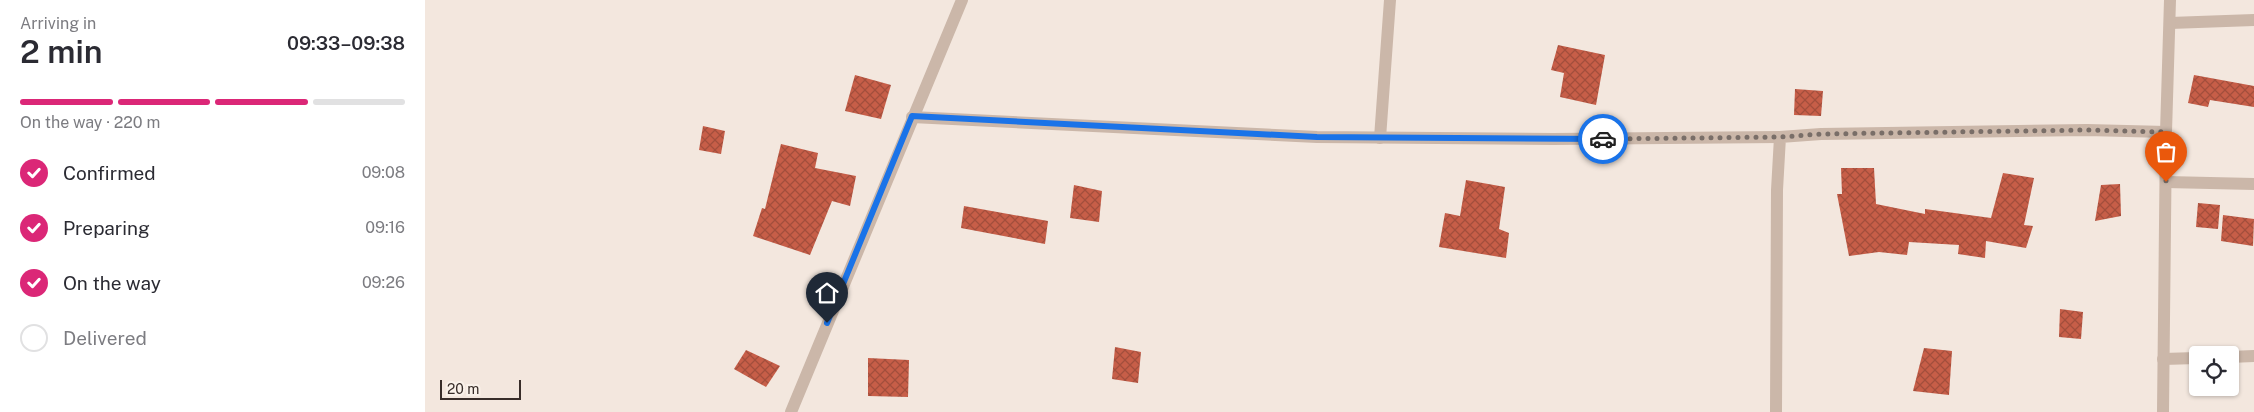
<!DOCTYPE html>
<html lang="en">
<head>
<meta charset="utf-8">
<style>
  body { margin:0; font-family:"Public Sans",sans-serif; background:#f7f7f7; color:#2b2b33; height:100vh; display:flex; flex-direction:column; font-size:19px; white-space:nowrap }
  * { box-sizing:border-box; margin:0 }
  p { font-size:16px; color:#7c7c81 }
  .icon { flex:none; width:28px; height:28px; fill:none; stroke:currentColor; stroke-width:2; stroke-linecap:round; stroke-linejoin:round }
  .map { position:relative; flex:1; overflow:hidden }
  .sheet { display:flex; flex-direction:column; background:#fff; width:425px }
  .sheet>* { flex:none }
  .fabs { position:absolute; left:1764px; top:346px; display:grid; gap:10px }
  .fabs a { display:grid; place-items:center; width:50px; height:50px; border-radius:5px; background:#fff; box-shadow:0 1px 4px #0004; font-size:25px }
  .scale { position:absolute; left:15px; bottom:12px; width:81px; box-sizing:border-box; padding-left:5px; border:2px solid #382d29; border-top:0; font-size:14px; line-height:18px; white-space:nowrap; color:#382d29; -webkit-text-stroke:4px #faf2ea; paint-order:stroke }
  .pin { position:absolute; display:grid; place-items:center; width:42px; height:42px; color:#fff; margin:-51px -21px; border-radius:50% 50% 50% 0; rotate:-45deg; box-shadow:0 0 5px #0007 }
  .pin .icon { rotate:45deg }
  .courier { position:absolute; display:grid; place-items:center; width:50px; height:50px; margin:-25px; border:4px solid #1a73e8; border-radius:50%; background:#fff; color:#222; box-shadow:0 1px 6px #0007 }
  .headline em { font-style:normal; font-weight:600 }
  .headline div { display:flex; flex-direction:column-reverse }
  .headline { display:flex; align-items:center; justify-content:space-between; height:85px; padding:0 20px }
  h1 { font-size:32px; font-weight:600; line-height:38px }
  .bar { display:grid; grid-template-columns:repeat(4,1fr); gap:8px 5px; align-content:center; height:60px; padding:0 20px }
  .bar i { height:6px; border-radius:4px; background:#e1e1e2 }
  .bar .active { background:#db2777 }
  .bar p { grid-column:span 4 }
  ol { padding:0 20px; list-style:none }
  li { display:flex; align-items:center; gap:15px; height:55px }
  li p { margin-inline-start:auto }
  li .icon { padding:5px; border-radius:50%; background:#db2777; color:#fff; stroke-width:4 }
  li:last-child { color:#7c7c81 }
  li i { width:28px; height:28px; border:2px solid #e1e1e2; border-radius:50% }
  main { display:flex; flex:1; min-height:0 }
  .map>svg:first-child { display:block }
  .building { fill:url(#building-cross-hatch) }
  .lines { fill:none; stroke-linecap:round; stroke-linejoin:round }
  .street { stroke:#cbb7a9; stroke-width:12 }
  .done { stroke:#796e68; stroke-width:5; stroke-dasharray:0 9 }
  .route { stroke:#1a73e8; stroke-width:6 }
</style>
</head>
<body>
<main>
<section class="sheet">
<div class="headline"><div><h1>2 min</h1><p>Arriving in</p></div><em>09:33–09:38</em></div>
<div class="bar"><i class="active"></i><i class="active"></i><i class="active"></i><i></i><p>On the way · 220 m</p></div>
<ol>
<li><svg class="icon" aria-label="check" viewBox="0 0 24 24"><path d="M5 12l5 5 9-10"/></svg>Confirmed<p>09:08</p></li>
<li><svg class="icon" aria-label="check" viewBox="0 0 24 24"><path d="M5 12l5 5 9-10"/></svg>Preparing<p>09:16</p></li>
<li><svg class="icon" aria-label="check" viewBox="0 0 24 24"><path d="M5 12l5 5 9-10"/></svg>On the way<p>09:26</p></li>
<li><i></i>Delivered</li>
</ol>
</section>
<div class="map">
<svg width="1829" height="412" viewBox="0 0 1829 412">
  <defs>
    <pattern id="building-cross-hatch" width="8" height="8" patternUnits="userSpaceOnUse" patternTransform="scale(1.25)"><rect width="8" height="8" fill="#c75e48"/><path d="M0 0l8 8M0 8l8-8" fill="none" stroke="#a34e3c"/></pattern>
  </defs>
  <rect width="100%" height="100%" fill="#f3e7de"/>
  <!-- building -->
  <g class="building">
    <polygon points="1133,45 1180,55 1171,105 1135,97 1139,73 1126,70"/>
    <polygon points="430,75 466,85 456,119 420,111"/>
    <polygon points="1769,75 1829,86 1829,107 1785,100 1783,107 1763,103"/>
    <polygon points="1370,89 1398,91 1396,116 1369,115"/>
    <polygon points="278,126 300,131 296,154 274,150"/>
    <polygon points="356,144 393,153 390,168 431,176 425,206 407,201 385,255 328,236 337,208 340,209"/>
    <polygon points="1416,168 1449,168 1451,204 1500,214 1500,209 1566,218 1578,173 1609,178 1599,225 1608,226 1601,248 1561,241 1560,258 1533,254 1534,245 1484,242 1482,255 1454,252 1424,256 1412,194 1417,194"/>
    <polygon points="1041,180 1080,187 1074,229 1084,233 1081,258 1014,247 1020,213 1035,216"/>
    <polygon points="1695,184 1696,216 1670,221 1676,185"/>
    <polygon points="649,185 677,191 674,222 645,218"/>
    <polygon points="1773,203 1795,205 1793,229 1771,227"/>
    <polygon points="539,206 623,221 620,244 536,228"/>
    <polygon points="1798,215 1829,219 1828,246 1796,241"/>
    <polygon points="1635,309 1658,312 1656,339 1634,337"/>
    <polygon points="690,347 716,352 713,383 687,379"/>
    <polygon points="1499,348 1527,351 1524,395 1488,391"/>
    <polygon points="321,350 355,366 341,387 309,369"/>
    <polygon points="443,358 484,360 483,397 443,396"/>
  </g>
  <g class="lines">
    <!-- street -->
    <g class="street">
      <polyline points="1745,23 1829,20"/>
      <polyline points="487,117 892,137 1128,139 1355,137"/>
      <polyline points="955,138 965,0"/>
      <polyline points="1741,182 1829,184"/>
      <polyline points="1805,357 1829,356"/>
      <polyline points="1738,359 1772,358"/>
      <polyline points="366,412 537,0"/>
      <polyline points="1351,412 1352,190 1355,137 1396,134 1662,130 1741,132"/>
      <polyline points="1738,412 1741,132 1745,0"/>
    </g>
  </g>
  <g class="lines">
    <!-- done -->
    <polyline class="done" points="1178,139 1355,137 1396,134 1662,130 1741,132 1741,182"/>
    <!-- route -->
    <polyline class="route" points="402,323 487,116 892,137 1178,139"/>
  </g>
</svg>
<div class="fabs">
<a><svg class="icon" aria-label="locate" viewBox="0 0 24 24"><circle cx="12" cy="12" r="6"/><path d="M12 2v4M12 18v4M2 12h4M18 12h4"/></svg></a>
</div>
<div class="scale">20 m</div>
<div class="pin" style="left:1741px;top:182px;background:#ea580c"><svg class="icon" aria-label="bag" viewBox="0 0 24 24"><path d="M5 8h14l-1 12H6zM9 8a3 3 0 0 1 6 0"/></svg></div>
<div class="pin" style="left:402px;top:323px;background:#1f2937"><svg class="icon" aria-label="home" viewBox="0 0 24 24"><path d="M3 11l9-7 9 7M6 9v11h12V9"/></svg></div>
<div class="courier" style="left:1178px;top:139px"><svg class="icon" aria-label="car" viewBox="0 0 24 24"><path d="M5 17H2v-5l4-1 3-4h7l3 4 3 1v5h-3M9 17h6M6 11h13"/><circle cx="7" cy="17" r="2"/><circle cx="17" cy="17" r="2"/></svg></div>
</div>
</main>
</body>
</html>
